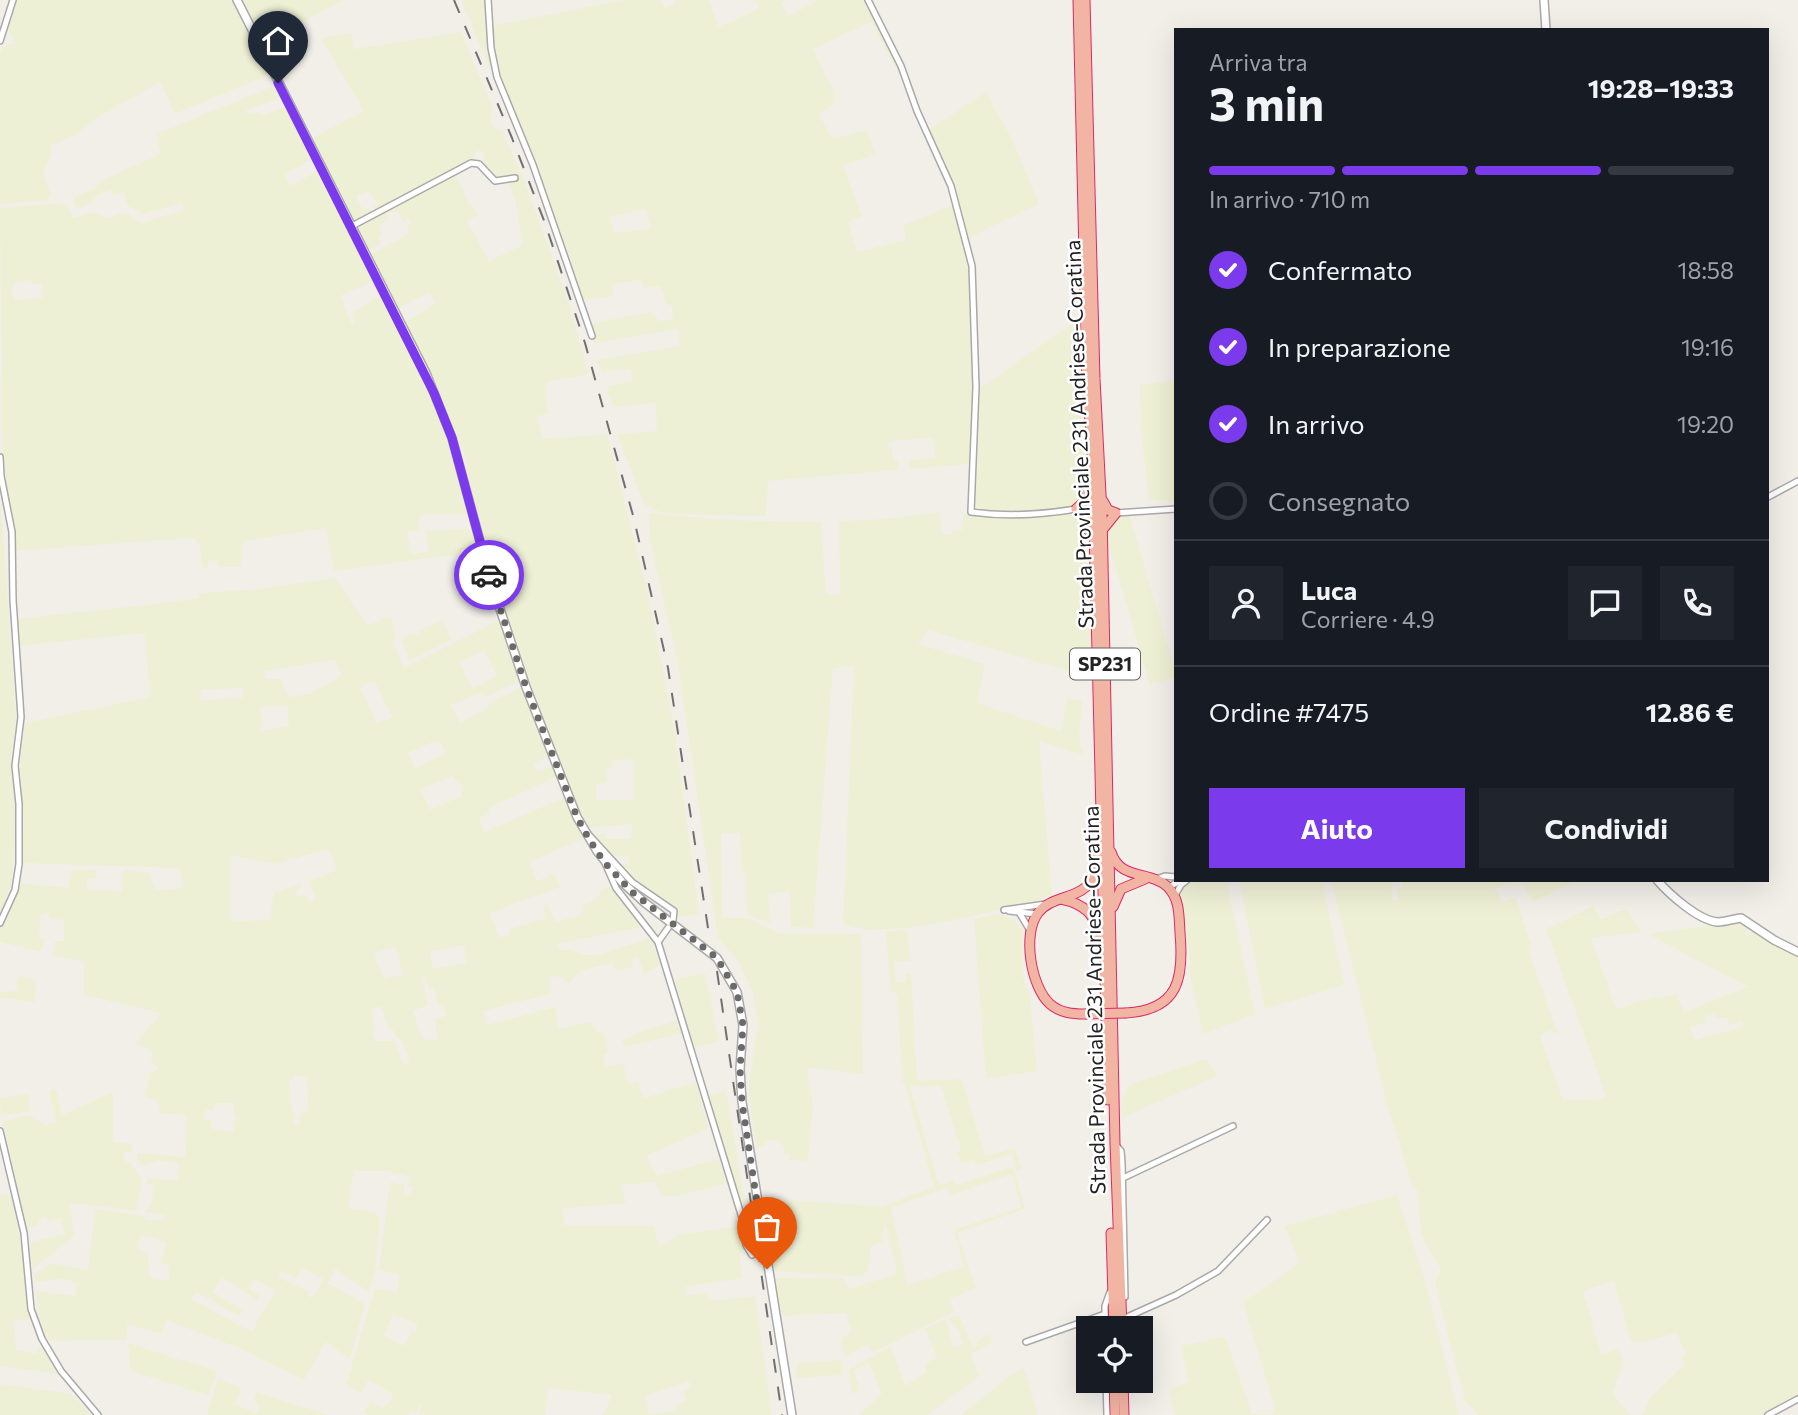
<!DOCTYPE html>
<html lang="it">
<head>
<meta charset="utf-8">
<style>
  body { margin:0; font-family:Commissioner,sans-serif; background:#20242c; color:#f1f3f6; height:100vh; display:flex; flex-direction:column; font-size:26px; white-space:nowrap }
  * { box-sizing:border-box; margin:0 }
  p { font-size:23px; color:#9ea1a6 }
  .icon { flex:none; width:38px; height:38px; fill:none; stroke:currentColor; stroke-width:2; stroke-linecap:round; stroke-linejoin:round }
  .map { position:relative; flex:1; overflow:hidden }
  .panel { position:absolute; left:1174px; top:28px; width:595px; height:854px; display:flex; flex-direction:column; background:#171b24; border-radius:0px; box-shadow:0 7px 28px #0002 }
  .panel>* { flex:none }
  .tools { position:absolute; left:1076px; top:1316px; display:grid; gap:14px }
  .tools a { display:grid; place-items:center; width:77px; height:77px; border-radius:0px; background:#171b24; box-shadow:0 7px 28px #0002; font-size:35px }
  .pin { position:absolute; display:grid; place-items:center; width:60px; height:60px; color:#fff; margin:-72px -30px; border-radius:50% 50% 50% 0; rotate:-45deg; box-shadow:0 0 7px #0007 }
  .pin .icon { rotate:45deg }
  .courier { position:absolute; display:grid; place-items:center; width:70px; height:70px; margin:-35px; border:5px solid #7c3aed; border-radius:50%; background:#fff; color:#222; box-shadow:0 2px 9px #0007 }
  .overview em { font-style:normal; font-weight:700 }
  .overview div { display:flex; flex-direction:column-reverse }
  .overview { display:flex; align-items:center; justify-content:space-between; height:119px; padding:0 35px }
  h1 { font-size:46px; font-weight:700; line-height:52px }
  .bar { display:grid; grid-template-columns:repeat(4,1fr); gap:10px 7px; align-content:center; height:84px; padding:0 35px }
  .bar i { height:9px; border-radius:5px; background:#363941 }
  .bar .on { background:#7c3aed }
  .bar p { grid-column:span 4 }
  .line { display:flex; align-items:center; gap:18px; padding:0 35px; border-top:2px solid #363941 }
  .line div { flex:1 }
  .round { display:grid; place-items:center; flex:none; width:74px; height:74px; border-radius:0px; background:#20242c }
  ol { padding:0 35px; list-style:none }
  li { display:flex; align-items:center; gap:21px; height:77px }
  li p { margin-inline-start:auto }
  li .icon { padding:7px; border-radius:50%; background:#7c3aed; color:#fff; stroke-width:4 }
  li:last-child { color:#9ea1a6 }
  li i { width:38px; height:38px; border:4px solid #363941; border-radius:50% }
  .cta { display:flex; gap:14px; margin-top:auto; padding:14px 35px }
  .cta a { flex:1; height:80px; border-radius:0px; background:#7c3aed; color:#fff; font-size:28px; font-weight:700; line-height:80px; text-align:center }
  .cta a+a { background:#20242c; color:#f1f3f6 }
  .map>svg:first-child { display:block }
  .farmland { fill:#eef0d5; fill-rule:evenodd }
  .lines { fill:none; stroke-linecap:round; stroke-linejoin:round }
  .minor-casing { stroke:#a9a9a9; stroke-width:8 }
  .tertiary-casing { stroke:#a9a9a9; stroke-width:10 }
  .trunk-casing { stroke:#dc2a67; stroke-width:11 }
  .minor { stroke:#fff; stroke-width:5 }
  .tertiary { stroke:#fff; stroke-width:7 }
  .trunk { stroke:#f2b4a3; stroke-width:9 }
  .rail { stroke:#707070; stroke-width:2; stroke-dasharray:14 14; stroke-linecap:butt }
  .trunk-bridge-casing { stroke:#dc2a67; stroke-width:11; stroke-linecap:butt }
  .trunk-bridge { stroke:#f2b4a3; stroke-width:9 }
  .done { stroke:#6b6a68; stroke-width:7; stroke-dasharray:0 12.6 }
  .route { stroke:#7c3aed; stroke-width:9 }
  .labels { text-anchor:middle; stroke-width:5; stroke-linejoin:round; paint-order:stroke }
  .shield { fill:#fff; stroke:#646464; stroke-width:2 }
  .shield-label { font-size:19px; font-weight:bold; fill:#222 }
  .street-label { font-size:21px; fill:#222; stroke:#fff }
</style>
</head>
<body>
<div class="map">
<svg width="1798" height="1415" viewBox="0 0 1798 1415">
  <rect width="100%" height="100%" fill="#f2efe9"/>
  <!-- farmland -->
  <g class="farmland">
    <polygon points="16,0 235,0 273,73 175,114 160,82 93,120 77,135 50,146 52,154 43,173 51,195 48,200 0,204 0,53 5,45 16,44 8,30"/>
    <polygon points="241,0 343,0 263,44"/>
    <polygon points="461,0 487,0 487,40 492,66 489,67"/>
    <path d="M 623,0 L 661,0 L 664,8 L 675,5 L 674,0 L 709,0 L 718,27 L 759,9 L 755,0 L 785,0 L 781,3 L 788,16 L 819,0 L 866,0 L 903,73 L 899,75 L 871,22 L 813,49 L 835,92 L 834,104 L 819,114 L 832,139 L 867,130 L 876,154 L 843,166 L 862,216 L 848,222 L 857,252 L 906,240 L 903,225 L 953,205 L 969,267 L 974,310 L 971,464 L 910,469 L 909,460 L 935,458 L 933,438 L 891,441 L 888,443 L 889,447 L 892,447 L 893,461 L 898,461 L 898,470 L 768,481 L 766,516 L 666,514 L 645,506 L 617,434 L 657,431 L 656,403 L 613,407 L 607,386 L 632,381 L 631,369 L 602,372 L 597,360 L 680,346 L 678,329 L 594,343 L 589,324 L 650,312 L 660,321 L 673,320 L 672,306 L 666,304 L 660,286 L 644,288 L 640,279 L 612,285 L 613,296 L 584,300 L 505,87 L 496,71 L 491,26 ZM 646,209 L 651,229 L 614,233 L 610,217 Z"/>
    <path d="M 461,32 L 493,108 L 490,121 L 495,128 L 502,131 L 525,182 L 570,307 L 589,374 L 546,382 L 548,414 L 538,416 L 543,439 L 607,434 L 648,593 L 675,732 L 699,915 L 679,916 L 675,909 L 636,882 L 620,865 L 629,863 L 629,856 L 612,856 L 594,835 L 605,833 L 607,839 L 631,839 L 632,824 L 588,828 L 567,783 L 521,657 L 492,567 L 470,486 L 465,455 L 402,324 L 436,303 L 430,292 L 395,310 L 369,255 L 410,233 L 407,227 L 411,222 L 410,218 L 403,222 L 398,211 L 389,213 L 388,211 L 456,174 L 468,202 L 478,215 L 467,221 L 489,261 L 523,245 L 515,199 L 509,184 L 518,182 L 516,174 L 494,178 L 483,163 L 485,153 L 477,150 L 472,160 L 376,211 L 373,207 L 378,204 L 369,191 L 356,196 L 363,210 L 369,208 L 372,213 L 359,220 L 353,221 L 312,138 L 364,111 L 321,38 L 351,33 L 354,49 ZM 634,759 L 634,800 L 596,800 L 596,784 L 608,783 L 606,769 L 613,767 L 612,761 Z"/>
    <path d="M 276,85 L 283,97 L 246,110 L 248,114 L 260,112 L 263,115 L 287,106 L 314,158 L 284,175 L 291,186 L 320,169 L 376,280 L 340,296 L 352,325 L 355,324 L 352,313 L 382,294 L 460,458 L 472,514 L 420,515 L 419,530 L 407,532 L 412,554 L 429,551 L 426,531 L 476,529 L 481,551 L 334,571 L 326,528 L 243,541 L 241,567 L 219,567 L 217,560 L 208,561 L 208,567 L 202,568 L 200,545 L 193,538 L 12,551 L 13,514 L 3,486 L 0,208 L 60,203 L 67,206 L 73,218 L 94,212 L 106,218 L 126,212 L 141,223 L 184,210 L 182,203 L 143,214 L 128,206 L 123,192 L 113,196 L 111,190 L 96,196 L 92,203 L 77,209 L 73,197 L 97,187 L 98,182 L 161,154 L 156,134 ZM 32,280 L 33,284 L 42,284 L 43,298 L 16,300 L 11,293 L 14,283 Z"/>
    <polygon points="986,92 1013,141 1039,204 966,239 949,177 928,130"/>
    <polygon points="386,212 389,219 378,226 382,234 379,237 381,244 367,251 358,227"/>
    <polygon points="1079,319 1082,336 1084,495 1077,507 1043,513 989,513 977,507 972,494 977,464 977,390"/>
    <polygon points="1176,380 1176,502 1149,499 1141,430 1140,385"/>
    <polygon points="0,495 16,716 11,761 16,808 12,882 0,915"/>
    <polygon points="939,512 942,534 950,535 953,531 962,530 964,514 1030,517 1077,512 1087,523 1092,678 928,630 918,644 985,664 977,703 1061,731 1068,698 1082,701 1079,737 1084,755 1039,741 1052,896 970,917 909,928 866,930 843,924 854,666 833,668 813,928 791,927 790,891 768,894 771,924 747,914 746,872 741,871 740,833 721,834 722,918 747,918 779,933 861,934 863,1074 807,1067 813,1105 808,1161 789,1160 789,1154 782,1154 785,1151 780,1140 771,1140 765,1142 764,1146 756,1147 748,1089 758,1026 753,993 739,962 718,937 678,664 650,541 649,513 728,520 821,522 826,594 840,595 839,521 886,519"/>
    <polygon points="1129,513 1176,674 1176,677 1150,685 1107,539 1109,526 1115,517"/>
    <path d="M 335,578 L 367,625 L 391,617 L 396,637 L 394,644 L 404,668 L 501,619 L 521,680 L 485,697 L 482,693 L 451,705 L 460,723 L 486,709 L 489,702 L 524,687 L 549,756 L 533,764 L 538,772 L 553,766 L 556,777 L 489,808 L 489,813 L 479,818 L 484,832 L 565,797 L 588,837 L 529,862 L 537,881 L 555,874 L 560,887 L 490,913 L 499,938 L 510,933 L 510,929 L 546,918 L 543,905 L 547,904 L 556,922 L 583,914 L 581,905 L 592,902 L 600,895 L 600,890 L 612,886 L 641,927 L 557,944 L 560,951 L 571,949 L 584,955 L 598,955 L 651,938 L 660,965 L 644,975 L 638,956 L 632,959 L 633,967 L 616,971 L 612,963 L 580,971 L 569,983 L 557,976 L 549,978 L 550,994 L 484,1011 L 486,1025 L 556,1007 L 558,1029 L 590,1022 L 598,1032 L 604,1033 L 608,1053 L 603,1056 L 606,1067 L 623,1063 L 629,1084 L 638,1082 L 644,1098 L 696,1082 L 708,1129 L 647,1155 L 656,1176 L 719,1159 L 727,1184 L 677,1196 L 660,1195 L 656,1182 L 621,1185 L 626,1203 L 563,1209 L 564,1225 L 654,1226 L 658,1245 L 668,1243 L 676,1235 L 742,1226 L 745,1250 L 739,1254 L 742,1278 L 685,1287 L 686,1295 L 706,1293 L 710,1301 L 755,1296 L 772,1415 L 603,1415 L 612,1395 L 548,1388 L 545,1415 L 425,1415 L 424,1412 L 421,1415 L 419,1414 L 422,1406 L 419,1405 L 416,1413 L 410,1411 L 408,1415 L 368,1415 L 363,1412 L 371,1402 L 383,1407 L 390,1402 L 393,1394 L 368,1380 L 361,1394 L 346,1385 L 375,1288 L 398,1292 L 399,1275 L 379,1270 L 385,1220 L 390,1182 L 404,1185 L 404,1194 L 410,1195 L 412,1187 L 407,1186 L 411,1177 L 387,1171 L 354,1171 L 348,1208 L 374,1212 L 380,1219 L 375,1272 L 369,1292 L 335,1269 L 328,1283 L 365,1304 L 350,1359 L 326,1342 L 304,1380 L 241,1349 L 166,1320 L 162,1334 L 127,1324 L 127,1340 L 49,1341 L 40,1320 L 35,1291 L 75,1296 L 77,1282 L 60,1279 L 35,1282 L 34,1274 L 51,1263 L 88,1270 L 95,1209 L 144,1216 L 146,1220 L 163,1220 L 166,1215 L 144,1212 L 152,1202 L 154,1185 L 146,1184 L 148,1178 L 178,1181 L 179,1164 L 159,1160 L 145,1165 L 137,1163 L 137,1153 L 185,1157 L 187,1115 L 160,1113 L 158,1101 L 145,1096 L 150,1072 L 159,1070 L 151,1061 L 152,1050 L 135,1044 L 161,1013 L 84,995 L 84,962 L 52,955 L 55,941 L 64,941 L 64,920 L 50,918 L 49,914 L 41,914 L 39,937 L 45,939 L 41,952 L 0,942 L 0,931 L 20,883 L 68,888 L 71,870 L 96,870 L 96,878 L 87,878 L 87,890 L 122,891 L 123,870 L 150,873 L 155,890 L 183,888 L 179,868 L 21,863 L 24,824 L 20,768 L 25,723 L 150,697 L 145,633 L 20,646 L 17,619 L 155,604 L 199,598 L 199,593 L 251,590 ZM 484,650 L 497,676 L 472,689 L 459,663 ZM 335,660 L 342,675 L 310,694 L 288,697 L 281,679 L 266,679 L 264,671 ZM 374,680 L 392,717 L 377,724 L 360,687 ZM 243,688 L 243,698 L 201,700 L 201,690 ZM 287,706 L 289,726 L 260,731 L 262,725 L 260,707 ZM 435,741 L 441,744 L 446,754 L 415,768 L 408,753 ZM 452,776 L 461,786 L 462,796 L 430,810 L 421,790 ZM 330,849 L 337,870 L 309,881 L 315,898 L 310,902 L 305,895 L 298,897 L 295,891 L 302,887 L 302,884 L 274,892 L 269,920 L 230,921 L 230,855 L 274,864 ZM 464,945 L 467,963 L 433,969 L 430,952 ZM 395,947 L 403,974 L 384,979 L 374,953 ZM 425,974 L 429,989 L 434,988 L 438,1006 L 443,1005 L 446,1016 L 435,1019 L 437,1040 L 422,1039 L 413,1011 L 428,1005 L 422,975 ZM 381,1006 L 389,1030 L 393,1029 L 395,1036 L 401,1039 L 410,1063 L 405,1064 L 402,1062 L 395,1041 L 375,1041 L 372,1032 L 375,1030 L 371,1010 ZM 294,1075 L 307,1077 L 308,1110 L 300,1114 L 300,1125 L 293,1124 L 296,1114 L 292,1112 L 289,1080 L 294,1079 ZM 216,1103 L 234,1103 L 233,1113 L 236,1115 L 233,1132 L 212,1129 L 211,1120 L 204,1119 L 205,1110 L 213,1110 ZM 141,1235 L 166,1242 L 161,1263 L 169,1266 L 169,1280 L 153,1279 L 149,1272 L 148,1254 L 138,1249 ZM 302,1268 L 323,1279 L 313,1298 L 308,1296 L 310,1292 L 278,1277 L 280,1271 L 296,1278 ZM 222,1277 L 247,1293 L 256,1302 L 260,1296 L 248,1288 L 254,1280 L 276,1290 L 257,1321 L 253,1332 L 190,1299 L 196,1292 L 239,1316 L 243,1311 L 213,1292 ZM 393,1314 L 418,1324 L 415,1332 L 411,1331 L 405,1346 L 384,1336 ZM 689,1381 L 691,1388 L 683,1391 L 686,1401 L 675,1405 L 675,1411 L 649,1414 L 646,1396 Z"/>
    <polygon points="443,620 451,640 409,661 401,638 414,633 417,636 420,635 419,631"/>
    <polygon points="1204,880 1226,880 1255,1014 1203,1034 1190,976 1190,958 1178,893 1191,882"/>
    <polygon points="1239,880 1322,880 1344,985 1265,1009"/>
    <path d="M 1331,880 L 1391,880 L 1393,900 L 1398,900 L 1397,888 L 1402,888 L 1402,880 L 1519,880 L 1495,889 L 1503,902 L 1516,897 L 1532,948 L 1529,952 L 1557,1032 L 1554,1034 L 1551,1030 L 1540,1035 L 1563,1100 L 1595,1100 L 1606,1096 L 1546,929 L 1593,906 L 1601,919 L 1626,909 L 1642,932 L 1591,938 L 1616,1009 L 1656,996 L 1659,998 L 1677,994 L 1684,1012 L 1748,987 L 1648,934 L 1741,921 L 1749,927 L 1744,934 L 1748,937 L 1753,930 L 1798,956 L 1798,1397 L 1766,1415 L 1642,1415 L 1649,1399 L 1685,1364 L 1682,1358 L 1685,1353 L 1677,1333 L 1640,1343 L 1631,1341 L 1614,1281 L 1583,1291 L 1601,1354 L 1619,1349 L 1623,1361 L 1613,1394 L 1630,1415 L 1477,1415 L 1476,1411 L 1465,1402 L 1435,1283 L 1441,1269 L 1421,1236 L 1418,1191 L 1412,1186 L 1388,1107 ZM 1715,1014 L 1716,1019 L 1727,1017 L 1729,1025 L 1742,1021 L 1744,1026 L 1695,1040 L 1690,1027 L 1707,1022 L 1706,1016 Z"/>
    <polygon points="1521,880 1579,880 1533,902"/>
    <polygon points="1000,914 1016,921 1022,931 1022,975 1030,996 1037,1071 986,1079 974,919"/>
    <path d="M 908,930 L 910,961 L 894,962 L 896,983 L 906,982 L 906,974 L 911,974 L 917,1081 L 962,1079 L 985,1156 L 1015,1148 L 1021,1169 L 1016,1171 L 1012,1154 L 976,1165 L 974,1160 L 961,1163 L 957,1153 L 961,1151 L 941,1086 L 910,1086 L 939,1185 L 953,1180 L 956,1185 L 1013,1167 L 1025,1209 L 957,1233 L 976,1288 L 950,1299 L 954,1312 L 872,1353 L 868,1345 L 844,1356 L 841,1339 L 851,1332 L 846,1313 L 783,1316 L 774,1278 L 844,1278 L 848,1289 L 897,1274 L 885,1221 L 882,1242 L 871,1246 L 868,1270 L 861,1276 L 773,1271 L 764,1199 L 882,1206 L 934,1187 L 904,1083 L 902,1082 L 898,999 L 896,992 L 891,992 L 886,931 ZM 1012,1174 L 1021,1207 L 953,1230 L 964,1266 L 908,1285 L 891,1208 L 947,1187 L 950,1195 Z"/>
    <polygon points="705,973 719,1042 693,1047 675,979"/>
    <polygon points="18,976 36,980 35,1002 0,998 0,992 17,991"/>
    <polygon points="676,1020 681,1034 624,1047 622,1039"/>
    <polygon points="1206,1059 1218,1076 1121,1118 1122,1100 1130,1084"/>
    <polygon points="56,1089 62,1115 113,1092 113,1142 133,1144 131,1153 125,1151 124,1161 130,1162 142,1180 137,1211 70,1203 74,1236 33,1269 30,1242 65,1234 61,1218 48,1222 46,1216 38,1219 39,1224 27,1229 3,1121 29,1115 45,1125 56,1122 49,1091"/>
    <polygon points="726,1090 745,1203 740,1203 706,1097"/>
    <polygon points="29,1094 29,1111 1,1116 0,1098"/>
    <polygon points="8,1194 12,1201 24,1257 30,1321 14,1319 16,1350 37,1354 37,1347 43,1348 59,1374 0,1366 0,1195"/>
    <polygon points="1397,1195 1425,1280 1459,1415 1175,1415 1169,1389 1189,1382 1181,1346 1225,1336 1252,1414 1273,1414 1274,1406 1243,1303 1300,1262 1284,1226"/>
    <polygon points="959,1315 974,1349 978,1341 989,1334 993,1342 971,1354 979,1376 927,1415 858,1415 882,1394 869,1363 854,1371 860,1390 852,1394 849,1370 891,1346 905,1386 927,1372 925,1364 937,1358 925,1329 946,1319 953,1348 964,1344 958,1329 953,1326 949,1318"/>
    <polygon points="128,1343 217,1371 208,1395 130,1371"/>
    <polygon points="842,1360 843,1375 796,1378 797,1363"/>
    <polygon points="1024,1368 1038,1415 961,1415 1011,1375"/>
    <polygon points="218,1379 241,1388 235,1405 257,1413 259,1404 254,1401 256,1392 329,1415 207,1415"/>
    <polygon points="0,1384 72,1394 91,1415 0,1415"/>
  </g>
  <g class="lines">
    <defs>
      <g id="minor">
        <polyline points="488,0 491,48 497,77 533,165 592,336"/>
        <path d="M 868,0 L 901,66 L 917,111 L 951,186 L 972,266 L 976,387 L 971,512 C 1007,517 1040,515 1076,509"/>
        <polyline points="0,41 13,0"/>
        <polyline points="352,226 471,163 479,164 495,181 515,178"/>
        <polyline points="0,457 1,476 12,532 13,600 21,717 15,766 19,804 19,864 15,890 0,923"/>
        <polyline points="1768,497 1798,481"/>
        <polyline points="1116,513 1176,509"/>
        <polyline points="588,834 632,882 674,911 673,920"/>
        <polyline points="605,863 616,888 658,942 743,1221 746,1245 752,1255"/>
        <polyline points="1156,879 1165,876 1176,877"/>
        <polyline points="1168,888 1181,880"/>
        <polyline points="1175,895 1181,885 1187,880"/>
        <polyline points="1004,910 1046,904"/>
        <polyline points="1009,911 1037,914"/>
        <polyline points="1020,914 1031,932"/>
        <polyline points="658,942 668,928"/>
        <polyline points="0,1131 24,1233 31,1309 42,1339 61,1371 98,1415"/>
        <polyline points="1116,1145 1121,1151 1122,1163 1125,1297"/>
        <polyline points="1123,1178 1233,1126"/>
        <polyline points="1125,1318 1176,1295 1218,1271 1267,1220"/>
        <polyline points="1105,1328 1105,1306 1110,1292"/>
        <polyline points="1026,1342 1105,1314"/>
        <polyline points="1106,1381 1107,1415"/>
        <polyline points="1768,1415 1798,1399"/>
      </g>
      <g id="tertiary">
        <polyline points="237,0 426,373 452,438 491,582 526,687 577,817 597,851 622,882 645,903 717,958 737,992 743,1025 740,1069 742,1102 792,1415"/>
        <polyline points="1544,0 1546,30"/>
        <path d="M 1657,880 C 1669,894 1699,921 1718,922 C 1725,922 1733,919 1741,918 L 1774,940 L 1798,952"/>
      </g>
      <g id="trunk">
        <polyline points="1078,0 1087,384 1092,448 1108,1100"/>
        <polyline points="1085,0 1095,379 1102,513 1115,1144 1122,1328"/>
        <polyline points="1088,486 1087,499 1076,509 1087,520 1089,531"/>
        <polyline points="1103,501 1108,510 1116,513 1104,528"/>
        <path d="M 1111,852 C 1120,881 1150,870 1168,887 C 1180,899 1179,917 1180,933 C 1184,978 1179,1010 1126,1013"/>
        <path d="M 1061,899 C 1085,904 1097,915 1099,940"/>
        <polyline points="1113,907 1121,889 1145,879"/>
        <path d="M 1085,1014 C 1073,1014 1060,1013 1050,1004 C 1031,987 1022,934 1038,913 C 1052,894 1084,900 1094,876 C 1097,869 1096,861 1098,855"/>
        <polyline points="1111,1233 1114,1328"/>
        <polyline points="1114,1381 1115,1415"/>
        <polyline points="1123,1381 1124,1415"/>
      </g>
    </defs>
    <!-- minor casing -->
    <use href="#minor" class="minor-casing"/>
    <!-- tertiary casing -->
    <use href="#tertiary" class="tertiary-casing"/>
    <!-- trunk casing -->
    <use href="#trunk" class="trunk-casing"/>
    <!-- minor -->
    <use href="#minor" class="minor"/>
    <!-- tertiary -->
    <use href="#tertiary" class="tertiary"/>
    <!-- trunk -->
    <use href="#trunk" class="trunk"/>
    <!-- rail -->
    <g class="rail">
      <polyline points="454,0 512,138 545,223 585,343 634,519 668,668 710,941"/>
      <polyline points="717,971 782,1415"/>
    </g>
    <defs>
      <polyline id="trunk-bridge" points="1085,1014 1126,1013"/>
    </defs>
    <!-- trunk-bridge casing -->
    <use href="#trunk-bridge" class="trunk-bridge-casing"/>
    <!-- trunk-bridge -->
    <use href="#trunk-bridge" class="trunk-bridge"/>
  </g>
  <g class="lines">
    <!-- done -->
    <polyline class="done" points="489,575 526,687 577,817 589,839 604,862 632,892 717,958 737,992 743,1025 740,1069 742,1102 767,1269"/>
    <!-- route -->
    <polyline class="route" points="278,83 434,393 452,438 489,575"/>
  </g>
  <g class="labels">
    <!-- shield labels -->
    <rect class="shield" x="1070" y="648.5" width="70" height="31" rx="5"/>
    <g class="shield-label">
      <text x="1105" y="671">SP231</text>
    </g>
    <!-- street labels -->
    <g class="street-label">
      <text transform="translate(1080 434) rotate(-92)" y="7">Strada Provinciale 231 Andriese-Coratina</text>
      <text transform="translate(1095 1000) rotate(-91)" y="7">Strada Provinciale 231 Andriese-Coratina</text>
    </g>
  </g>
</svg>
<div class="tools">
<a><svg class="icon" aria-label="locate" viewBox="0 0 24 24"><circle cx="12" cy="12" r="6"/><path d="M12 2v4M12 18v4M2 12h4M18 12h4"/></svg></a>
</div>
<div class="pin" style="left:767px;top:1269px;background:#ea580c"><svg class="icon" aria-label="bag" viewBox="0 0 24 24"><path d="M5 8h14l-1 12H6zM9 8a3 3 0 0 1 6 0"/></svg></div>
<div class="pin" style="left:278px;top:83px;background:#1f2937"><svg class="icon" aria-label="home" viewBox="0 0 24 24"><path d="M3 11l9-7 9 7M6 9v11h12V9"/></svg></div>
<div class="courier" style="left:489px;top:575px"><svg class="icon" aria-label="car" viewBox="0 0 24 24"><path d="M5 17H2v-5l4-1 3-4h7l3 4 3 1v5h-3M9 17h6M6 11h13"/><circle cx="7" cy="17" r="2"/><circle cx="17" cy="17" r="2"/></svg></div>
<section class="panel">
<div class="overview"><div><h1>3 min</h1><p>Arriva tra</p></div><em>19:28–19:33</em></div>
<div class="bar"><i class="on"></i><i class="on"></i><i class="on"></i><i></i><p>In arrivo · 710 m</p></div>
<ol>
<li><svg class="icon" aria-label="check" viewBox="0 0 24 24"><path d="M5 12l5 5 9-10"/></svg>Confermato<p>18:58</p></li>
<li><svg class="icon" aria-label="check" viewBox="0 0 24 24"><path d="M5 12l5 5 9-10"/></svg>In preparazione<p>19:16</p></li>
<li><svg class="icon" aria-label="check" viewBox="0 0 24 24"><path d="M5 12l5 5 9-10"/></svg>In arrivo<p>19:20</p></li>
<li><i></i>Consegnato</li>
</ol>
<div class="line" style="height:126px"><a class="round"><svg class="icon" aria-label="person" viewBox="0 0 24 24"><circle cx="12" cy="8" r="4"/><path d="M4 21q1-7 8-7t8 7"/></svg></a><div><b>Luca</b><p>Corriere · 4.9</p></div><a class="round"><svg class="icon" aria-label="chat" viewBox="0 0 24 24"><path d="M4 5h16v11H9l-5 4z"/></svg></a><a class="round"><svg class="icon" aria-label="phone" viewBox="0 0 24 24"><path d="M5 4h4l2 5-3 2q2 4 5 5l2-3 5 2v4C11 20 4 13 5 4z"/></svg></a></div>
<div class="line" style="height:91px"><div>Ordine #7475</div><b>12.86 €</b></div>
<div class="cta"><a>Aiuto</a><a>Condividi</a></div>
</section>
</div>
</body>
</html>
